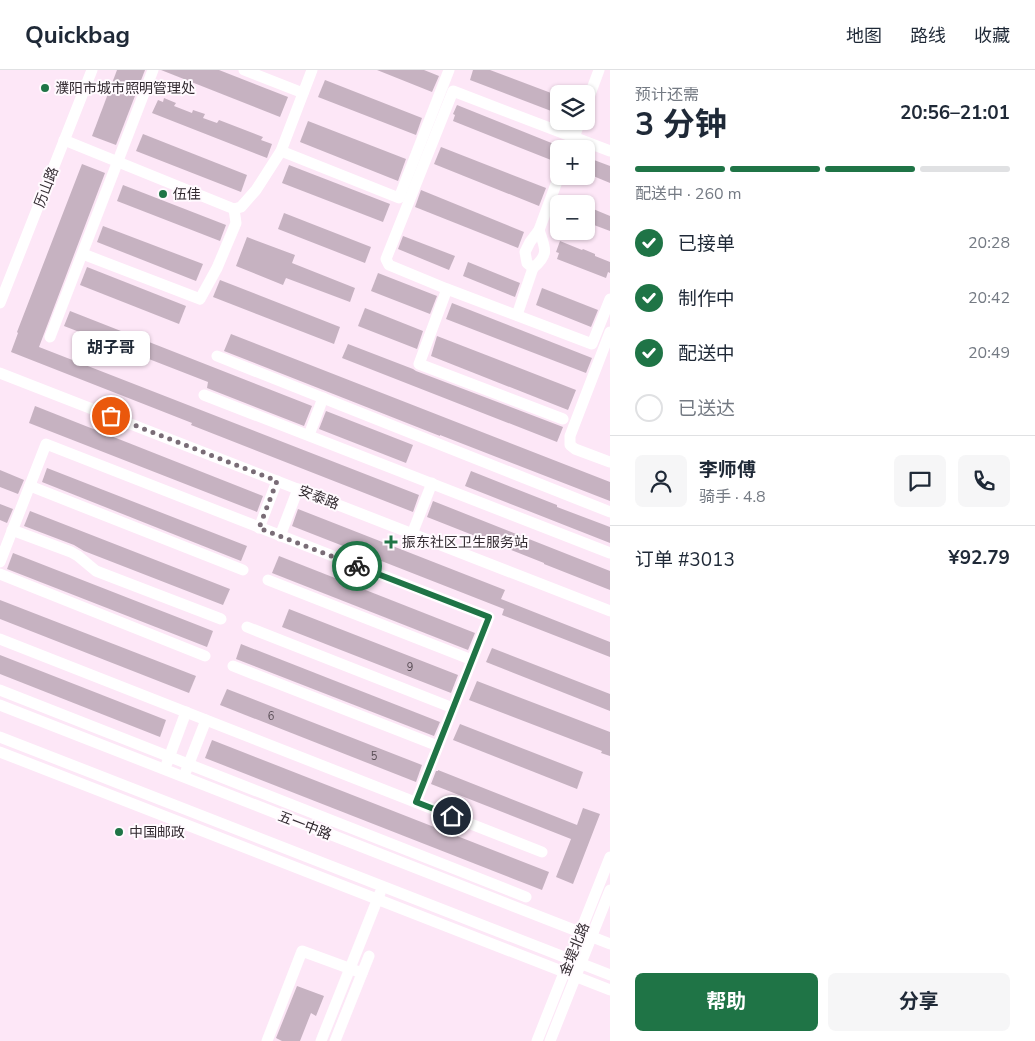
<!DOCTYPE html>
<html lang="zh">
<head>
<meta charset="utf-8">
<style>
  body { margin:0; font-family:"Nunito Sans","Noto Sans SC",sans-serif; background:#f6f6f7; color:#1f2937; height:100vh; display:flex; flex-direction:column; font-size:19px; white-space:nowrap }
  * { box-sizing:border-box; margin:0 }
  p { font-size:16px; color:#747a83 }
  .icon { flex:none; width:28px; height:28px; fill:none; stroke:currentColor; stroke-width:2; stroke-linecap:round; stroke-linejoin:round }
  .map { position:relative; flex:1; overflow:hidden }
  .details { display:flex; flex-direction:column; background:#fff; width:425px }
  .details>* { flex:none }
  .fabs { position:absolute; left:550px; top:15px; display:grid; gap:10px }
  .fabs a { display:grid; place-items:center; width:45px; height:45px; border-radius:8px; background:#fff; box-shadow:0 1px 4px #0004; font-size:25px }
  .pin { position:absolute; display:grid; place-items:center; width:42px; height:42px; color:#fff; margin:-21px; border:2px solid #fff; border-radius:50%; box-shadow:0 1px 5px #0007 }
  .courier { position:absolute; display:grid; place-items:center; width:50px; height:50px; margin:-25px; border:4px solid #1f7446; border-radius:50%; background:#fff; color:#222; box-shadow:0 1px 6px #0007 }
  .bubble { position:absolute; height:35px; border-radius:8px; background:#fff; box-shadow:0 1px 4px #0004; font-size:16px; font-weight:700; line-height:35px; text-align:center }
  .headline em { font-style:normal; font-weight:700 }
  .headline div { display:flex; flex-direction:column-reverse }
  .headline { display:flex; align-items:center; justify-content:space-between; height:85px; padding:0 25px }
  h1 { font-size:32px; font-weight:700; line-height:38px }
  .bar { display:grid; grid-template-columns:repeat(4,1fr); gap:8px 5px; align-content:center; height:60px; padding:0 25px }
  .bar i { height:6px; border-radius:4px; background:#e0e1e3 }
  .bar .current { background:#1f7446 }
  .bar p { grid-column:span 4 }
  .line { display:flex; align-items:center; gap:12px; padding:0 25px; border-top:1px solid #e0e1e3 }
  .line div { flex:1 }
  .round { display:grid; place-items:center; flex:none; width:52px; height:52px; border-radius:8px; background:#f6f6f7 }
  ol { padding:0 25px; list-style:none }
  li { display:flex; align-items:center; gap:15px; height:55px }
  li p { margin-inline-start:auto }
  li .icon { padding:5px; border-radius:50%; background:#1f7446; color:#fff; stroke-width:4 }
  li:last-child { color:#747a83 }
  li i { width:28px; height:28px; border:2px solid #e0e1e3; border-radius:50% }
  .primary-button { display:flex; gap:10px; margin-top:auto; padding:10px 25px }
  .primary-button a { flex:1; height:58px; border-radius:8px; background:#1f7446; color:#fff; font-size:20px; font-weight:700; line-height:58px; text-align:center }
  .primary-button a+a { background:#f6f6f7; color:#1f2937 }
  header { display:flex; align-items:center; gap:30px; box-sizing:border-box; height:70px; padding:0 25px; background:#fff; border-bottom:1px solid #e0e1e3 }
  header strong { font-size:24px }
  nav { display:flex; gap:28px; margin-inline-start:auto; font-size:18px }
  main { display:flex; flex:1; min-height:0 }
  .map>svg:first-child { display:block }
  .building { fill:#c6b2c1 }
  .lines { fill:none; stroke-linecap:round; stroke-linejoin:round }
  .minor { stroke:#fff; stroke-width:11 }
  .done { stroke:#796c76; stroke-width:5; stroke-dasharray:0 9 }
  .route { stroke:#1f7446; stroke-width:6 }
  .poi-dot { fill:#1f7446; stroke:#fffafe; stroke-width:2 }
  .labels { text-anchor:middle; stroke-width:4; stroke-linejoin:round; paint-order:stroke }
  .number-label { font-size:11px; fill:#574c54 }
  .poi-label { font-size:14px; fill:#322a30; stroke:#fffafe; text-anchor:start }
  .street-label { font-size:14px; fill:#322a30; stroke:#fffafe }
</style>
</head>
<body>
<header>
<strong>Quickbag</strong>
<nav><a>地图</a><a>路线</a><a>收藏</a></nav>
</header>
<main>
<div class="map">
<svg width="610" height="971" viewBox="0 0 610 971">
  <rect width="100%" height="100%" fill="#fde7f7"/>
  <!-- building -->
  <g class="building">
    <polygon points="117,0 145,0 116,75 92,66"/>
    <polygon points="161,0 219,0 288,27 280,47"/>
    <polygon points="377,0 424,0 439,6 432,22"/>
    <polygon points="473,0 490,0 559,26 559,44 470,10"/>
    <polygon points="325,10 422,48 416,65 318,27"/>
    <polygon points="164,28 176,33 174,36 192,43 193,40 205,44 203,48 217,53 219,50 263,67 261,70 272,74 267,88 152,43 158,30 163,32"/>
    <polygon points="457,35 559,76 556,86 553,85 551,90 453,51 455,45 453,44"/>
    <polygon points="308,51 406,89 398,111 300,72"/>
    <polygon points="143,64 247,105 241,122 136,81"/>
    <polygon points="441,77 546,118 539,136 434,94"/>
    <polygon points="586,87 610,96 610,113 586,103"/>
    <polygon points="82,94 105,103 39,277 419,425 413,442 191,355 192,353 11,282 18,263 17,262"/>
    <polygon points="289,95 390,134 383,152 282,113"/>
    <polygon points="123,115 226,155 220,171 117,131"/>
    <polygon points="421,120 524,162 518,178 415,137"/>
    <polygon points="586,136 610,146 610,161 586,152"/>
    <polygon points="284,143 371,177 365,193 278,159"/>
    <polygon points="103,156 203,194 196,211 97,172"/>
    <polygon points="403,166 455,186 449,200 398,179"/>
    <polygon points="247,167 295,185 292,193 355,218 350,232 286,208 283,215 236,196"/>
    <polygon points="560,171 582,180 583,179 595,184 595,186 610,192 610,203 608,202 606,208 557,189 559,183 556,182"/>
    <polygon points="468,192 520,213 515,227 463,206"/>
    <polygon points="87,197 186,236 179,254 80,215"/>
    <polygon points="378,203 437,226 430,244 371,221"/>
    <polygon points="220,210 340,257 334,274 213,227"/>
    <polygon points="542,218 598,240 591,257 536,235"/>
    <polygon points="452,233 592,288 586,303 446,249"/>
    <polygon points="365,238 423,261 417,279 358,256"/>
    <polygon points="70,241 312,336 304,356 207,318 208,312 64,256"/>
    <polygon points="231,264 610,412 610,431 440,365 440,366 224,281"/>
    <polygon points="437,266 576,320 568,340 431,286"/>
    <polygon points="348,274 413,299 416,301 563,357 557,372 342,288"/>
    <polygon points="35,336 263,426 257,442 29,353"/>
    <polygon points="326,341 413,375 406,393 319,359"/>
    <polygon points="47,398 247,476 241,491 42,412"/>
    <polygon points="0,400 24,410 18,424 0,417"/>
    <polygon points="471,401 557,435 557,437 610,457 610,473 465,416"/>
    <polygon points="433,431 610,501 610,520 544,494 544,493 427,447"/>
    <polygon points="0,434 13,439 7,453 0,450"/>
    <polygon points="298,439 505,520 501,529 610,572 610,587 502,545 504,539 292,456"/>
    <polygon points="30,441 230,519 223,535 84,481 74,475 24,456"/>
    <polygon points="13,483 213,561 207,577 7,499"/>
    <polygon points="279,486 475,563 468,580 272,503"/>
    <polygon points="0,530 196,606 189,623 0,549"/>
    <polygon points="289,539 458,605 451,623 282,557"/>
    <polygon points="241,574 440,652 434,666 236,589"/>
    <polygon points="492,578 610,624 610,641 486,592"/>
    <polygon points="0,585 166,650 160,667 0,604"/>
    <polygon points="477,611 610,662 610,686 601,683 602,681 469,630"/>
    <polygon points="227,619 422,695 416,712 220,635"/>
    <polygon points="460,654 583,702 577,719 453,670"/>
    <polygon points="212,670 549,802 542,820 205,688"/>
    <polygon points="438,700 577,755 583,738 600,744 573,814 556,807 571,769 431,714 436,701 438,701"/>
    <polygon points="297,916 324,926 316,946 311,943 300,971 282,971 276,968"/>
  </g>
  <g class="lines">
    <!-- minor -->
    <g class="minor">
      <polyline points="244,0 303,23"/>
      <polyline points="586,35 599,0"/>
      <polyline points="64,70 234,139 241,137 256,120 281,81 312,0"/>
      <polyline points="570,79 580,51"/>
      <polyline points="281,81 399,128 449,0"/>
      <polyline points="83,184 200,229 217,198 236,153 234,139"/>
      <path d="M 533,198 C 550,184 545,178 539,160"/>
      <polyline points="447,219 389,195 386,189 453,21 610,81"/>
      <polyline points="0,233 92,0"/>
      <polyline points="517,245 533,198 527,193 525,182 530,172 539,160 559,106"/>
      <polyline points="610,262 570,366 570,375 575,379 610,392"/>
      <polyline points="50,267 153,0"/>
      <polyline points="217,286 610,442"/>
      <polyline points="0,303 610,541"/>
      <polyline points="204,325 610,483"/>
      <polyline points="563,349 419,294 447,219 592,274 610,229"/>
      <polyline points="309,365 323,328"/>
      <polyline points="30,416 243,500"/>
      <polyline points="259,458 277,411"/>
      <polyline points="12,460 71,482 78,486 96,501 221,549"/>
      <polyline points="412,464 432,413"/>
      <polyline points="280,466 298,419"/>
      <polyline points="0,492 46,374 489,547 416,732"/>
      <polyline points="0,504 205,586"/>
      <polyline points="268,510 472,590"/>
      <polyline points="247,557 453,638"/>
      <polyline points="0,569 542,782"/>
      <polyline points="233,596 438,676"/>
      <polyline points="0,620 526,827"/>
      <polyline points="0,635 610,874"/>
      <polyline points="0,667 610,905"/>
      <polyline points="0,682 610,920"/>
      <polyline points="167,693 186,642"/>
      <polyline points="186,701 206,650"/>
      <polyline points="267,971 302,881 362,903"/>
      <polyline points="321,971 380,823"/>
      <polyline points="335,971 369,886"/>
      <polyline points="537,971 610,787"/>
      <polyline points="550,971 610,820"/>
    </g>
  </g>
  <g class="lines">
    <!-- done -->
    <polyline class="done" points="111,346 277,411 259,458 357,496"/>
    <!-- route -->
    <polyline class="route" points="357,496 489,547 416,732 452,746"/>
  </g>
  <!-- markers -->
  <g class="poi-dot">
    <circle cx="45" cy="18" r="5"/>
    <circle cx="163" cy="124" r="5"/>
    <path d="M388.5 464.5h5v5h5v5h-5v5h-5v-5h-5v-5h5z"/>
    <circle cx="119" cy="762" r="5"/>
  </g>
  <g class="labels">
    <!-- number labels -->
    <g class="number-label">
      <text x="410" y="601">9</text>
      <text x="271" y="650">6</text>
      <text x="374" y="690">5</text>
    </g>
    <!-- poi labels -->
    <g class="poi-label">
      <text x="55" y="23">濮阳市城市照明管理处</text>
      <text x="173" y="129">伍佳</text>
      <text x="402" y="477">振东社区卫生服务站</text>
      <text x="129" y="767">中国邮政</text>
    </g>
    <!-- street labels -->
    <g class="street-label">
      <text transform="translate(46 117) rotate(-69)" y="5">历山路</text>
      <text transform="translate(319 427) rotate(21)" y="5">安泰路</text>
      <text transform="translate(305 755) rotate(21)" y="5">五一中路</text>
      <text transform="translate(574 879) rotate(-68)" y="5">金堤北路</text>
    </g>
  </g>
</svg>
<div class="fabs">
<a><svg class="icon" aria-label="layers" viewBox="0 0 24 24"><path d="M12 4l9 5-9 5-9-5zM3 14l9 5 9-5"/></svg></a>
<a>+</a>
<a>−</a>
</div>
<div class="pin" style="left:111px;top:346px;background:#ea580c"><svg class="icon" aria-label="bag" viewBox="0 0 24 24"><path d="M5 8h14l-1 12H6zM9 8a3 3 0 0 1 6 0"/></svg></div>
<div class="pin" style="left:452px;top:746px;background:#1f2937"><svg class="icon" aria-label="home" viewBox="0 0 24 24"><path d="M3 11l9-7 9 7M6 9v11h12V9"/></svg></div>
<div class="courier" style="left:357px;top:496px"><svg class="icon" aria-label="bike" viewBox="0 0 24 24"><circle cx="6" cy="16" r="4"/><circle cx="18" cy="16" r="4"/><path d="M6 16l4-8h5l3 8M10 8l3 8H6M13 5h3"/></svg></div>
<div class="bubble" style="left:72px;top:261px;width:78px">胡子哥</div>
</div>
<section class="details">
<div class="headline"><div><h1>3 分钟</h1><p>预计还需</p></div><em>20:56–21:01</em></div>
<div class="bar"><i class="current"></i><i class="current"></i><i class="current"></i><i></i><p>配送中 · 260 m</p></div>
<ol>
<li><svg class="icon" aria-label="check" viewBox="0 0 24 24"><path d="M5 12l5 5 9-10"/></svg>已接单<p>20:28</p></li>
<li><svg class="icon" aria-label="check" viewBox="0 0 24 24"><path d="M5 12l5 5 9-10"/></svg>制作中<p>20:42</p></li>
<li><svg class="icon" aria-label="check" viewBox="0 0 24 24"><path d="M5 12l5 5 9-10"/></svg>配送中<p>20:49</p></li>
<li><i></i>已送达</li>
</ol>
<div class="line" style="height:90px"><a class="round"><svg class="icon" aria-label="person" viewBox="0 0 24 24"><circle cx="12" cy="8" r="4"/><path d="M4 21q1-7 8-7t8 7"/></svg></a><div><b>李师傅</b><p>骑手 · 4.8</p></div><a class="round"><svg class="icon" aria-label="chat" viewBox="0 0 24 24"><path d="M4 5h16v11H9l-5 4z"/></svg></a><a class="round"><svg class="icon" aria-label="phone" viewBox="0 0 24 24"><path d="M5 4h4l2 5-3 2q2 4 5 5l2-3 5 2v4C11 20 4 13 5 4z"/></svg></a></div>
<div class="line" style="height:65px"><div>订单 #3013</div><b>¥92.79</b></div>
<div class="primary-button"><a>帮助</a><a>分享</a></div>
</section>
</main>
</body>
</html>
